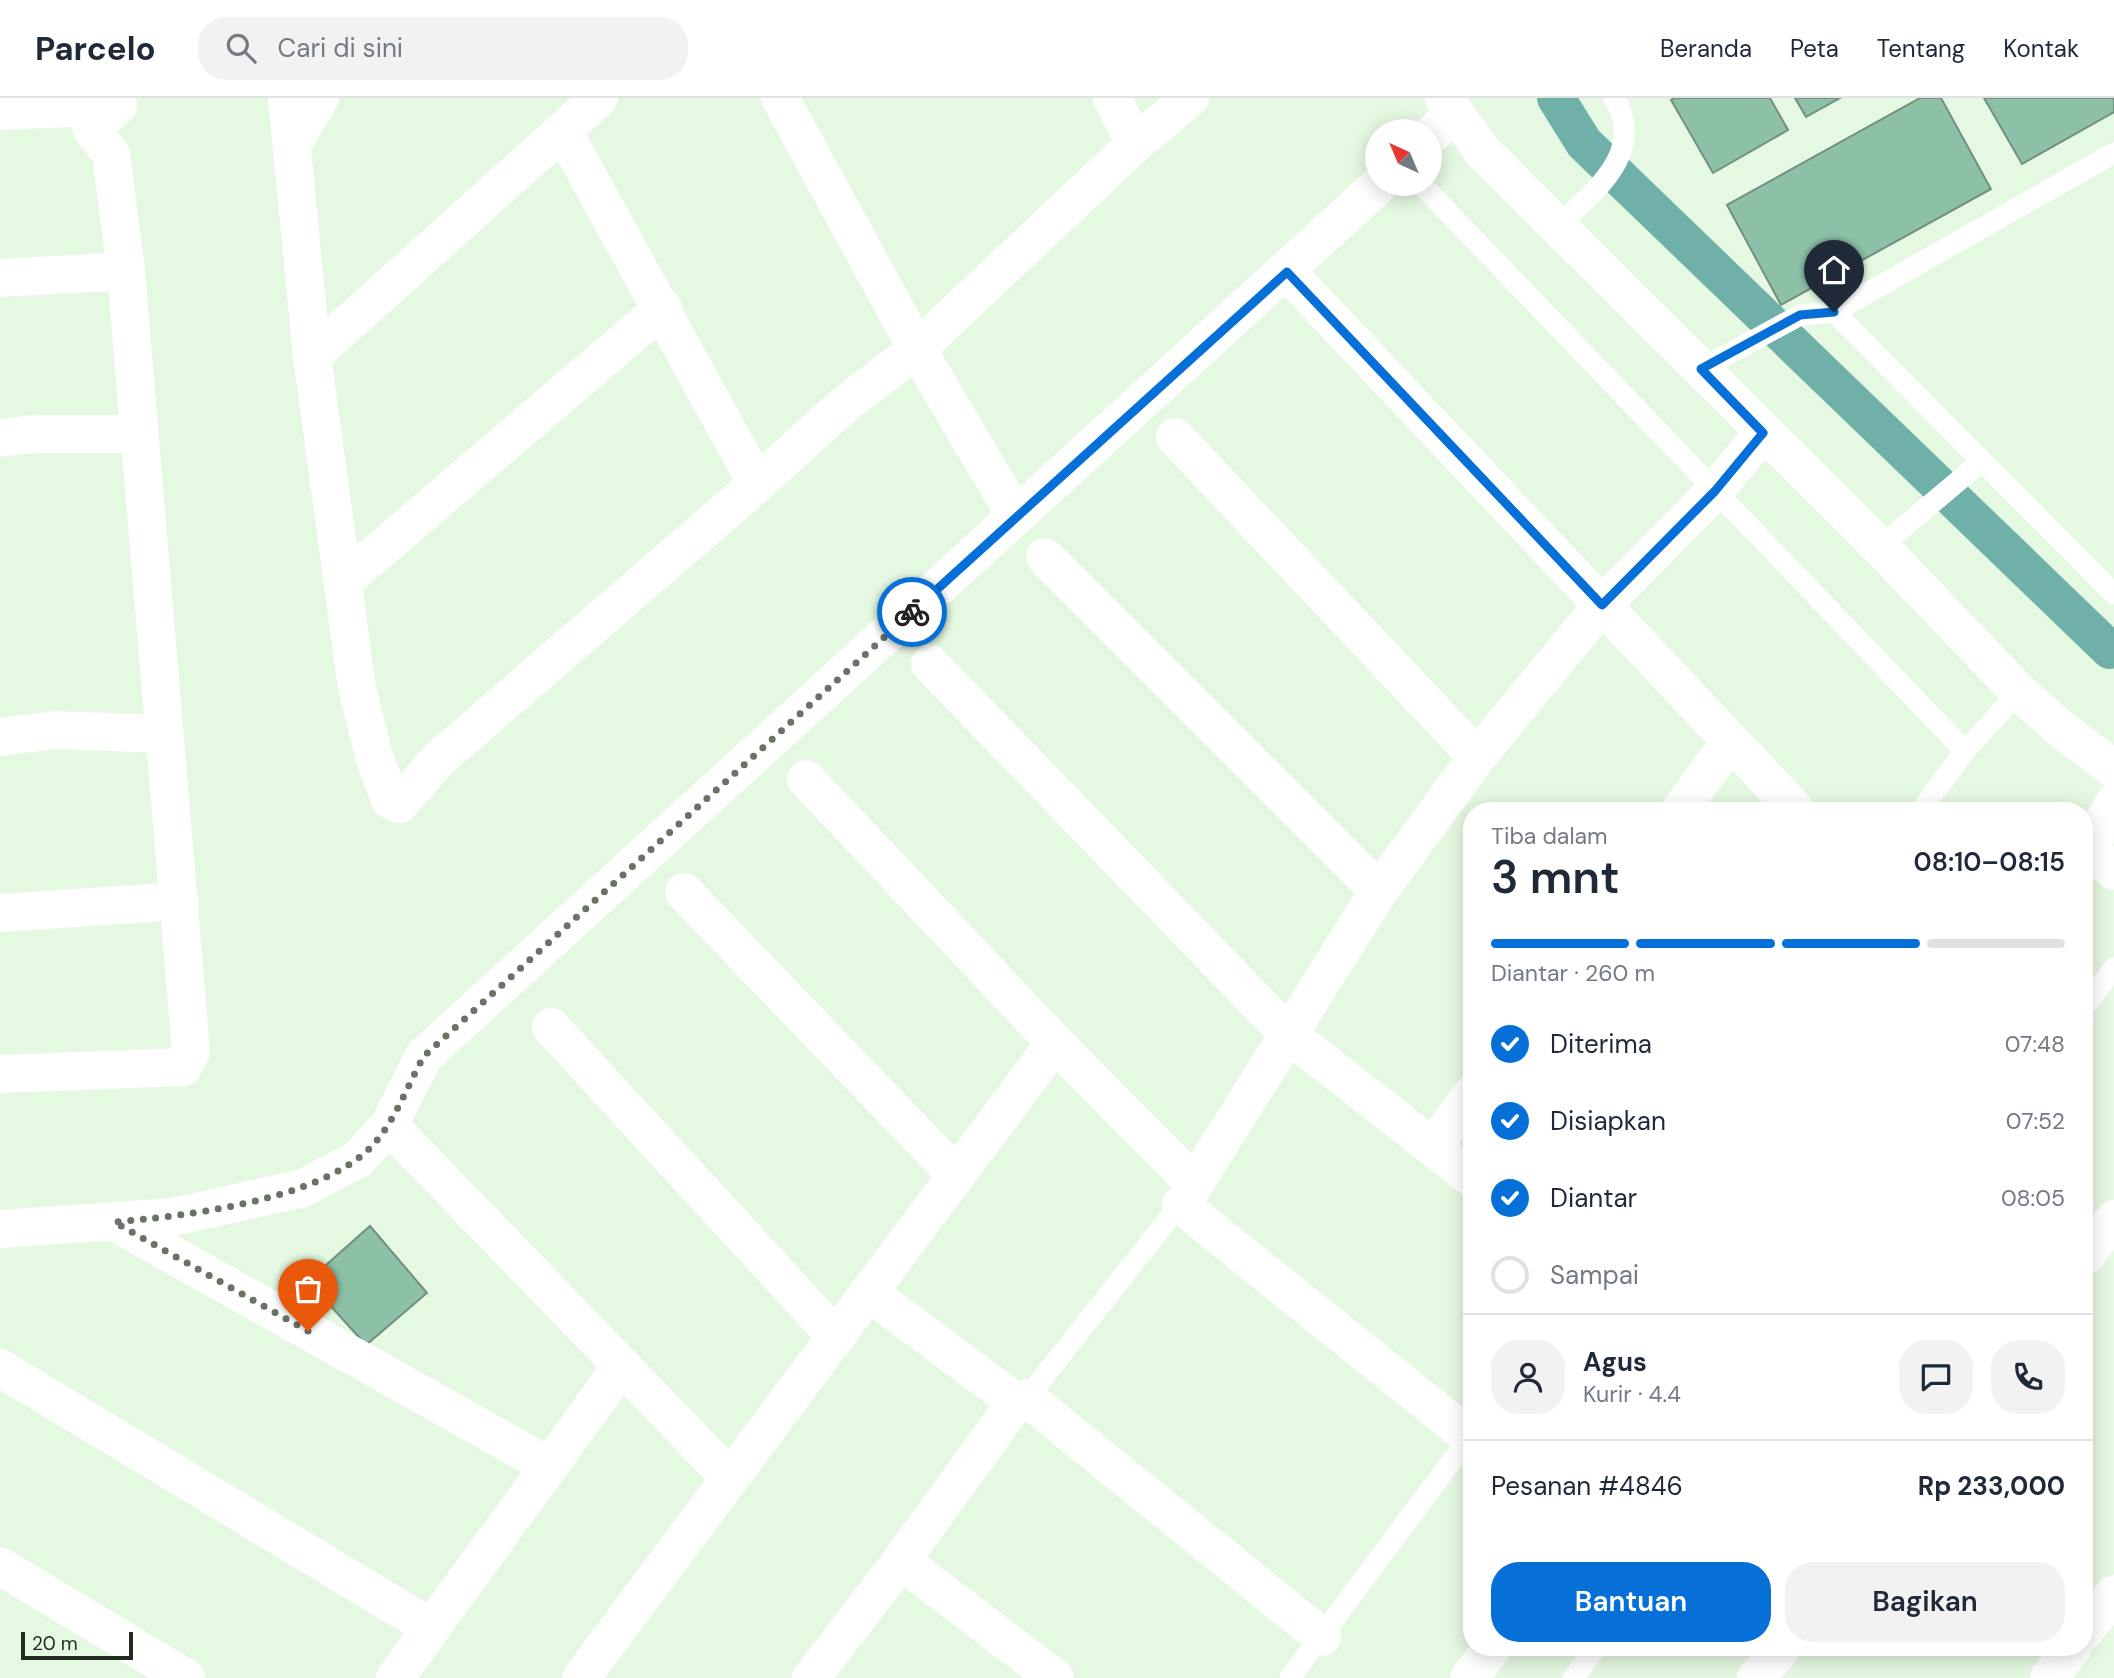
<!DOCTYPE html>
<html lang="id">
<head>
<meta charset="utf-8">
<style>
  body { margin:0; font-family:"DM Sans",sans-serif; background:#f2f2f3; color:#1f2937; height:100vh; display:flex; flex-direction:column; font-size:26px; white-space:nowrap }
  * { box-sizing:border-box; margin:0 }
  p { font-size:23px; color:#747a83 }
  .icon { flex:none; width:38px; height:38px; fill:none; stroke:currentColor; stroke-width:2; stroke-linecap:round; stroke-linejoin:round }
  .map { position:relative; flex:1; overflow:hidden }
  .side { position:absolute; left:1463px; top:704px; width:630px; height:854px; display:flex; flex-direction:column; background:#fff; border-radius:28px; box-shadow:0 4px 18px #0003 }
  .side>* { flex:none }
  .needle { width:46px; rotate:316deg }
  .tools { position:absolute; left:1365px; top:21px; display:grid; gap:14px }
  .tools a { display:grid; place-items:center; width:77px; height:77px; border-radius:50%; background:#fff; box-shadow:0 4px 18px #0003; font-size:35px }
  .scale { position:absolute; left:21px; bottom:18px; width:112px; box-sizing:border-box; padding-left:7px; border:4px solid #242b23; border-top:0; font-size:19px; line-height:24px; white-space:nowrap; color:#242b23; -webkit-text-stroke:5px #e5f8e1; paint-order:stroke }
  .pin { position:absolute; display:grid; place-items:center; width:60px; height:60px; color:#fff; margin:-72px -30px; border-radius:50% 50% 50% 0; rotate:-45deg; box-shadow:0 0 7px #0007 }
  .pin .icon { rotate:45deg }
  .courier { position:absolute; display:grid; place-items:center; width:70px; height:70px; margin:-35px; border:5px solid #0670d8; border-radius:50%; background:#fff; color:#222; box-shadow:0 2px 9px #0007 }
  .headline em { font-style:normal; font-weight:600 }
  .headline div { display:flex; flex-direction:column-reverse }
  .headline { display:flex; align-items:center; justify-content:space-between; height:119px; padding:0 28px }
  h1 { font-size:46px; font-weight:600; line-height:52px }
  .bar { display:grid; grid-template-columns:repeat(4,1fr); gap:10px 7px; align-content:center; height:84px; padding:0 28px }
  .bar i { height:9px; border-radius:5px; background:#e0e1e3 }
  .bar .active { background:#0670d8 }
  .bar p { grid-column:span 4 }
  .line { display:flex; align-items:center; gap:18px; padding:0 28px; border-top:2px solid #e0e1e3 }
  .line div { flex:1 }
  .round { display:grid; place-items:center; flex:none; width:74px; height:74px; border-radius:28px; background:#f2f2f3 }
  ol { padding:0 28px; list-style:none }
  li { display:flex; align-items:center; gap:21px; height:77px }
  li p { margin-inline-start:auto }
  li .icon { padding:7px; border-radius:50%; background:#0670d8; color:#fff; stroke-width:4 }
  li:last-child { color:#747a83 }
  li i { width:38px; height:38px; border:4px solid #e0e1e3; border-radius:50% }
  .button { display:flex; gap:14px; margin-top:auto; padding:14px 28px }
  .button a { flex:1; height:80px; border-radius:28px; background:#0670d8; color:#fff; font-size:28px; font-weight:600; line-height:80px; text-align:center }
  .button a+a { background:#f2f2f3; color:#1f2937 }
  header { display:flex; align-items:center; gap:42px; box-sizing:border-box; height:98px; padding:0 35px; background:#fff; border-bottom:2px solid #e0e1e3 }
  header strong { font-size:33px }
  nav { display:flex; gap:38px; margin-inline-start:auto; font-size:24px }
  .search { width:490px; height:63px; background:#f2f2f3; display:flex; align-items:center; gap:18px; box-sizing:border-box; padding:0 24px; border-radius:28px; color:#747a83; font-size:26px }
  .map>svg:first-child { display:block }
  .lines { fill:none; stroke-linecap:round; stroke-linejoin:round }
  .canal { stroke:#6fb0a9; stroke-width:38 }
  .building { fill:#8cc1a7; stroke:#748e81; stroke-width:2 }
  .service { stroke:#fff; stroke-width:21 }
  .minor { stroke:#fff; stroke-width:38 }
  .tertiary { stroke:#fff; stroke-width:38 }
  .done { stroke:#687366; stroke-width:7; stroke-dasharray:0 12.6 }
  .route { stroke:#0670d8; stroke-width:9 }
</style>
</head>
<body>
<header>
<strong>Parcelo</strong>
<div class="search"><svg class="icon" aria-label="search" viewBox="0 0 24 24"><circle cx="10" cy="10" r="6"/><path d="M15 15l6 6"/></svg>Cari di sini</div>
<nav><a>Beranda</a><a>Peta</a><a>Tentang</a><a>Kontak</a></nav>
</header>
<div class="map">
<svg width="2114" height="1580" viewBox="0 0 2114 1580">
  <rect width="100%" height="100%" fill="#e5f8e1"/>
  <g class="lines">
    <!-- canal -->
    <polyline class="canal" points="1556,0 1584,45 2110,552"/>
  </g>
  <!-- building -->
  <g class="building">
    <polygon points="1675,0 1770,0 1788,32 1713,75 1671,2"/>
    <polygon points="1795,0 1840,0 1806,19"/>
    <polygon points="1920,0 1941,0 1991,91 1781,207 1727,107"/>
    <polygon points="1984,0 2114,0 2114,14 2022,66"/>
    <polygon points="370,1128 427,1195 366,1247 308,1183"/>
  </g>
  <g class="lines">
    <!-- service -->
    <g class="service">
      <polyline points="2114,55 1834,214 2114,496"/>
      <polyline points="1421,86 1965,653"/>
      <path d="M 1559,127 C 1595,93 1647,53 1614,0"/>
      <polyline points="1701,271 1800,217 1834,214"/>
      <polyline points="1880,449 1982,363"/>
      <polyline points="1921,712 1965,653 2019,594"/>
      <polyline points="2084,909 2114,870"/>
      <polyline points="1027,1300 1185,1100"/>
      <polyline points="1290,1580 1472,1336"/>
      <polyline points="1573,1580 1597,1549"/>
    </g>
    <!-- minor -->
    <g class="minor">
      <polyline points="287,0 312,258 357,590 374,658 390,702 399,706 440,660 757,386 844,307 917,251 1135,46 1190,0"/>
      <polyline points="780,0 917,251 1015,417"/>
      <polyline points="1112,0 1135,46"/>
      <polyline points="0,13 118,8 91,30 111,56 126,173 191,954 183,969 0,976"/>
      <polyline points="563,33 757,386"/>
      <polyline points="1430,38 1455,14"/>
      <polyline points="293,45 320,0"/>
      <polyline points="1287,174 1795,711"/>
      <polyline points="0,180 126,173"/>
      <polyline points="312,258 599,0"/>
      <polyline points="1175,339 1477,659"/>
      <polyline points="0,340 34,336 137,336"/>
      <polyline points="1045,459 1379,793"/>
      <polyline points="345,482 663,210"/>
      <polyline points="930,566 1288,936 1472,1080"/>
      <polyline points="0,639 55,632 163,636"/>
      <polyline points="806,681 1055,945 1194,1085"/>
      <polyline points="1680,712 1731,643"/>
      <polyline points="2089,752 2114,773"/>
      <polyline points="684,794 956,1077"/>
      <polyline points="0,815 180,803"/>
      <polyline points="551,929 836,1239"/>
      <polyline points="389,1027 730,1380"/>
      <polyline points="1433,1049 1472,996"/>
      <polyline points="1188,1096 1379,793 1477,659 1602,507 1715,393 1763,335"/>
      <polyline points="1181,1107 1472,1341"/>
      <polyline points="114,1124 549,1368"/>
      <polyline points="0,1131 173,1119 303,1090 358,1061 389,1027 424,958 1380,86"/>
      <polyline points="2084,1159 2114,1121"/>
      <polyline points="868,1194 1016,1304"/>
      <polyline points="0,1270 430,1529"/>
      <polyline points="901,1463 1055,1580"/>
      <polyline points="0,1468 186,1580"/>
      <polyline points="2084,1534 2114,1496"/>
      <polyline points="395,1580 622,1268"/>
      <polyline points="581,1580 1055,945"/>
      <polyline points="811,1580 901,1463 1016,1304 1027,1300 1322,1539"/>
      <polyline points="1756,1580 1783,1549"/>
      <polyline points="2049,1580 2073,1549"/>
    </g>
    <!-- tertiary -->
    <g class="tertiary">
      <polyline points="1444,0 1483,54 1880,449 2019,594 2060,630 2114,671"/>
      <polyline points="2084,759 2114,705"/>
      <polyline points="1469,1580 1493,1549"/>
    </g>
  </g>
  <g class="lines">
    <!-- done -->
    <path class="done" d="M 308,1233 L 114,1124 C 185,1118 299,1104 357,1061 C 391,1037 404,993 424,958 L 912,514"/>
    <!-- route -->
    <polyline class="route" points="912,514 1287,174 1602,507 1715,393 1763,335 1701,271 1800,217 1834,214"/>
  </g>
</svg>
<div class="tools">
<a><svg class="needle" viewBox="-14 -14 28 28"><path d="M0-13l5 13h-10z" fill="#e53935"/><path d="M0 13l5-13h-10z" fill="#747a83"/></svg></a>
</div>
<div class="scale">20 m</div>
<div class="pin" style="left:308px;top:1233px;background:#ea580c"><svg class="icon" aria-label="bag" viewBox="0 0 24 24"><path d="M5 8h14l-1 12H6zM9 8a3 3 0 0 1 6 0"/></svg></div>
<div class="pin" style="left:1834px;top:214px;background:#1f2937"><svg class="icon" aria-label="home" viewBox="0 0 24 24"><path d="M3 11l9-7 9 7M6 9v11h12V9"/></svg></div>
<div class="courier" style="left:912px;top:514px"><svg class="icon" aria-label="bike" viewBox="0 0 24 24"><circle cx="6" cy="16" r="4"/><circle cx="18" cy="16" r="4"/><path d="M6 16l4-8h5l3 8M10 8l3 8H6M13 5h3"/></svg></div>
<section class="side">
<div class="headline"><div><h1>3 mnt</h1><p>Tiba dalam</p></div><em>08:10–08:15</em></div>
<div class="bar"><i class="active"></i><i class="active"></i><i class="active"></i><i></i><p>Diantar · 260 m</p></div>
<ol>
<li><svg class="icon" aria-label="check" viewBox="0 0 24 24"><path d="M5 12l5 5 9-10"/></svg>Diterima<p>07:48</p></li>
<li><svg class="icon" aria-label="check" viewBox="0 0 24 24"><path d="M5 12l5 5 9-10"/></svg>Disiapkan<p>07:52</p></li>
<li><svg class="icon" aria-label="check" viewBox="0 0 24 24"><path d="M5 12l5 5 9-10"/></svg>Diantar<p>08:05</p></li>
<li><i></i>Sampai</li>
</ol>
<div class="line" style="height:126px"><a class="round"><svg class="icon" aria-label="person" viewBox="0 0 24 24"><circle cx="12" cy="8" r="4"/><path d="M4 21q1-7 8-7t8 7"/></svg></a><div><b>Agus</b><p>Kurir · 4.4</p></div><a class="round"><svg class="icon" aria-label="chat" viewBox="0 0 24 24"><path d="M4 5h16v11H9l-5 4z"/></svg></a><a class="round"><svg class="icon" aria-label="phone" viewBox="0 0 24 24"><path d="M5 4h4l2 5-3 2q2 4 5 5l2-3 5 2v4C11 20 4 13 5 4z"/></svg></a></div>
<div class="line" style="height:91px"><div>Pesanan #4846</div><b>Rp 233,000</b></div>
<div class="button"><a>Bantuan</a><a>Bagikan</a></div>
</section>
</div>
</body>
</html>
